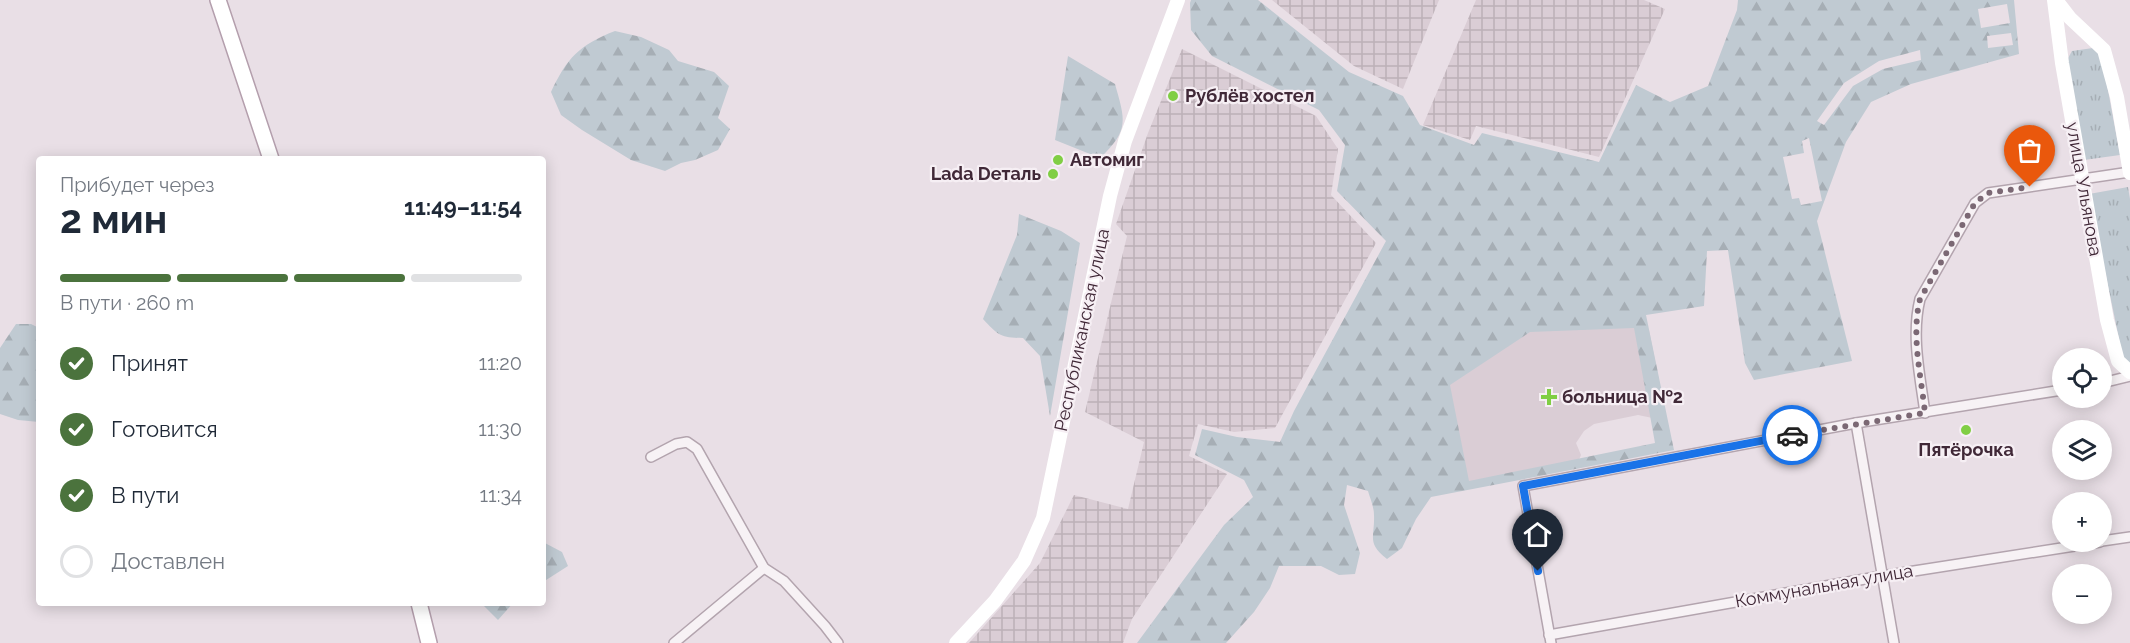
<!DOCTYPE html>
<html lang="ru">
<head>
<meta charset="utf-8">
<style>
  body { margin:0; font-family:Raleway,sans-serif; background:#f6f6f7; color:#1f2937; height:100vh; display:flex; flex-direction:column; font-size:22px; white-space:nowrap }
  * { box-sizing:border-box; margin:0 }
  p { font-size:20px; color:#747a83 }
  .icon { flex:none; width:33px; height:33px; fill:none; stroke:currentColor; stroke-width:2; stroke-linecap:round; stroke-linejoin:round }
  .map { position:relative; flex:1; overflow:hidden }
  .drawer { position:absolute; left:36px; top:156px; width:510px; height:450px; display:flex; flex-direction:column; background:#fff; border-radius:6px; box-shadow:0 3px 15px #0003 }
  .drawer>* { flex:none }
  .tools { position:absolute; left:2052px; top:348px; display:grid; gap:12px }
  .tools a { display:grid; place-items:center; width:60px; height:60px; border-radius:50%; background:#fff; box-shadow:0 3px 15px #0003; font-size:30px }
  .pin { position:absolute; display:grid; place-items:center; width:51px; height:51px; color:#fff; margin:-62px -26px; border-radius:50% 50% 50% 0; rotate:-45deg; box-shadow:0 0 6px #0007 }
  .pin .icon { rotate:45deg }
  .courier { position:absolute; display:grid; place-items:center; width:60px; height:60px; margin:-30px; border:4px solid #1a73e8; border-radius:50%; background:#fff; color:#222; box-shadow:0 2px 8px #0007 }
  .headline em { font-style:normal; font-weight:700 }
  .headline div { display:flex; flex-direction:column-reverse }
  .headline { display:flex; align-items:center; justify-content:space-between; height:102px; padding:0 24px }
  h1 { font-size:39px; font-weight:700; line-height:45px }
  .bar { display:grid; grid-template-columns:repeat(4,1fr); gap:9px 6px; align-content:center; height:72px; padding:0 24px }
  .bar i { height:8px; border-radius:4px; background:#e0e1e3 }
  .bar .current { background:#4b733d }
  .bar p { grid-column:span 4 }
  ol { padding:0 24px; list-style:none }
  li { display:flex; align-items:center; gap:18px; height:66px }
  li p { margin-inline-start:auto }
  li .icon { padding:6px; border-radius:50%; background:#4b733d; color:#fff; stroke-width:4 }
  li:last-child { color:#747a83 }
  li i { width:33px; height:33px; border:3px solid #e0e1e3; border-radius:50% }
  .map>svg:first-child { display:block }
  .built { fill:#dacdd5 }
  .industrial { fill:url(#industrial-grid) }
  .forest { fill:url(#forest-firs); fill-rule:evenodd }
  .park { fill:url(#park-tufts) }
  .lines { fill:none; stroke-linecap:round; stroke-linejoin:round }
  .street-casing { stroke:#b3a4ae; stroke-width:12 }
  .primary-casing { stroke:#b49fad; stroke-width:18 }
  .street { stroke:#f7f2f5; stroke-width:9 }
  .secondary { stroke:#fff; stroke-width:14 }
  .primary { stroke:#fff; stroke-width:15 }
  .done { stroke:#7b6874; stroke-width:6; stroke-dasharray:0 10.8 }
  .route { stroke:#1a73e8; stroke-width:8 }
  .poi-dot { fill:#80ce44; stroke:#f6eff4; stroke-width:2 }
  .labels { text-anchor:middle; stroke-width:4.5; stroke-linejoin:round; paint-order:stroke }
  .poi-label { font-size:18px; font-weight:bold; fill:#402837; stroke:#f6eff4; text-anchor:start }
  .street-label { font-size:18px; fill:#402837; stroke:#f6eff4 }
</style>
</head>
<body>
<div class="map">
<svg width="2130" height="643" viewBox="0 0 2130 643">
  <defs>
    <pattern id="industrial-grid" width="8" height="8" patternUnits="userSpaceOnUse" patternTransform="scale(1.5)"><rect width="8" height="8" fill="#dacdd5"/><path d="M0 4h8M4 0v8" fill="none" stroke="#bcb0b7"/></pattern>
    <pattern id="forest-firs" width="22" height="20" patternUnits="userSpaceOnUse" patternTransform="scale(1.5)"><rect width="22" height="20" fill="#c0cad2"/><path d="M5 1l3.5 6h-7zM16 11l3.5 6h-7z" fill="#a6aeb5"/></pattern>
    <pattern id="park-tufts" width="24" height="20" patternUnits="userSpaceOnUse" patternTransform="scale(1.5)"><rect width="24" height="20" fill="#c0cad2"/><path d="M3 7l-1-3M5 7V3M7 7l1-3M15 17l-1-3M17 17v-4M19 17l1-3" fill="none" stroke="#a6aeb5"/></pattern>
  </defs>
  <rect width="100%" height="100%" fill="#e9dfe6"/>
  <!-- built -->
  <polygon class="built" points="1545,306 1649,330 1667,421 1638,415 1594,424 1584,431 1576,443 1581,455 1577,464 1451,485 1447,378"/>
  <!-- industrial -->
  <g class="industrial">
    <polygon points="1272,0 1439,0 1403,89 1354,66"/>
    <polygon points="1476,0 1644,0 1665,9 1599,157 1476,126 1470,140 1423,125"/>
    <polygon points="1182,49 1316,116 1338,149 1331,195 1376,243 1275,428 1234,432 1198,424 1189,456 1227,474 1132,619 1123,643 969,643 1040,563 1074,495 1128,509 1144,442 1085,412 1127,236 1116,224 1148,133"/>
  </g>
  <!-- forest -->
  <g class="forest">
    <path d="M 1191,0 L 1258,0 L 1349,72 L 1403,96 L 1420,125 L 1474,145 L 1482,133 L 1599,162 L 1636,85 L 1670,102 L 1708,86 L 1737,10 L 1738,0 L 2014,0 L 2019,54 L 1911,84 L 1871,102 L 1846,142 L 1817,221 L 1852,361 L 1754,380 L 1745,363 L 1728,250 L 1707,251 L 1704,306 L 1646,315 L 1674,450 L 1431,497 L 1416,519 L 1402,548 L 1387,559 C 1366,543 1375,537 1374,515 C 1374,507 1370,498 1368,491 L 1347,485 L 1344,505 L 1360,553 L 1355,574 L 1339,575 L 1321,566 L 1279,566 L 1270,588 L 1254,612 L 1226,643 L 1137,643 L 1224,525 L 1253,497 L 1244,480 L 1195,455 L 1202,429 L 1237,437 L 1280,442 L 1294,411 L 1386,241 L 1337,191 L 1345,145 L 1319,110 L 1212,56 L 1191,30 L 1190,3 ZM 2007,4 L 2010,23 L 1981,28 L 1978,9 ZM 2011,33 L 2013,45 L 1988,48 L 1987,36 ZM 1920,50 L 1921,60 L 1883,69 L 1853,86 L 1824,125 L 1817,121 L 1844,83 L 1879,61 ZM 1809,138 L 1822,201 L 1801,205 L 1799,198 L 1792,199 L 1783,157 L 1804,153 L 1802,141 ZM 1634,328 L 1655,443 L 1469,481 L 1450,385 L 1530,332 Z"/>
    <path d="M 615,31 L 641,37 L 669,50 L 678,61 L 714,72 L 729,86 L 718,118 L 730,129 L 718,150 L 695,160 L 681,163 L 665,171 L 631,160 L 582,130 L 561,115 L 551,92 C 567,58 579,45 615,31 Z"/>
    <path d="M 1068,56 L 1115,84 C 1125,120 1130,130 1100,158 L 1055,140 Z"/>
    <path d="M 1019,214 L 1061,231 L 1080,243 L 1050,416 L 1040,356 L 1023,338 C 1000,338 998,335 983,319 L 1017,235 Z"/>
    <polygon points="16,324 31,324 39,328 39,422 18,420 0,414 0,348"/>
    <polygon points="543,542 562,552 568,566 543,582"/>
    <polygon points="481,603 513,603 498,620"/>
  </g>
  <!-- park -->
  <g class="park">
    <polygon points="2093,48 2102,58 2120,155 2084,160 2067,60 2072,51"/>
    <polygon points="2128,187 2130,199 2130,365 2123,358 2089,194"/>
  </g>
  <g class="lines">
    <defs>
      <g id="street">
        <polyline points="2102,383 2130,376"/>
        <path d="M 1925,413 C 1920,375 1911,336 1920,299 L 1975,203 L 1988,193 L 2130,172"/>
        <polyline points="1856,423 1894,643"/>
        <polyline points="651,457 676,444 687,442 697,449 764,568 784,581 825,626 838,643"/>
        <polyline points="2102,541 2130,537"/>
        <polyline points="1549,635 1882,576 2100,542"/>
        <polyline points="674,643 764,568"/>
        <polyline points="1551,643 1523,486 1856,423 2062,390"/>
      </g>
      <g id="primary">
        <polyline points="218,0 271,159"/>
        <polyline points="419,603 429,643"/>
      </g>
    </defs>
    <!-- street casing -->
    <use href="#street" class="street-casing"/>
    <!-- primary casing -->
    <use href="#primary" class="primary-casing"/>
    <!-- street -->
    <use href="#street" class="street"/>
    <!-- secondary -->
    <g class="secondary">
      <polyline points="2054,0 2062,63 2107,320 2118,361 2130,372"/>
      <polyline points="2056,0 2070,18 2104,50 2117,97 2130,173"/>
      <polyline points="956,643 995,601 1024,561 1043,518 1110,196 1125,141 1178,0"/>
    </g>
    <!-- primary -->
    <use href="#primary" class="primary"/>
  </g>
  <g class="lines">
    <!-- done -->
    <path class="done" d="M 1792,435 L 1925,413 C 1921,375 1911,336 1920,299 L 1975,203 L 1988,193 L 2030,187"/>
    <!-- route -->
    <polyline class="route" points="1538,571 1523,486 1792,435"/>
  </g>
  <!-- markers -->
  <g class="poi-dot">
    <circle cx="1173" cy="96" r="6"/>
    <circle cx="1058" cy="160" r="6"/>
    <circle cx="1053" cy="174" r="6"/>
    <path d="M1546 388h6v6h6v6h-6v6h-6v-6h-6v-6h6z"/>
    <circle cx="1966" cy="430" r="6"/>
  </g>
  <g class="labels">
    <!-- poi labels -->
    <g class="poi-label">
      <text x="1185" y="102">Рублёв хостел</text>
      <text x="1070" y="166">Автомиг</text>
      <text x="1041" y="180" text-anchor="end">Lada Dеталь</text>
      <text x="1562" y="403">больница №2</text>
      <text x="1966" y="456" text-anchor="middle">Пятёрочка</text>
    </g>
    <!-- street labels -->
    <g class="street-label">
      <text transform="translate(2084 189) rotate(80)" y="6">улица Ульянова</text>
      <text transform="translate(1082 330) rotate(-78)" y="6">Республиканская улица</text>
      <text transform="translate(1824 586) rotate(-10)" y="6">Коммунальная улица</text>
    </g>
  </g>
</svg>
<div class="tools">
<a><svg class="icon" aria-label="locate" viewBox="0 0 24 24"><circle cx="12" cy="12" r="6"/><path d="M12 2v4M12 18v4M2 12h4M18 12h4"/></svg></a>
<a><svg class="icon" aria-label="layers" viewBox="0 0 24 24"><path d="M12 4l9 5-9 5-9-5zM3 14l9 5 9-5"/></svg></a>
<a>+</a>
<a>−</a>
</div>
<div class="pin" style="left:2030px;top:187px;background:#ea580c"><svg class="icon" aria-label="bag" viewBox="0 0 24 24"><path d="M5 8h14l-1 12H6zM9 8a3 3 0 0 1 6 0"/></svg></div>
<div class="pin" style="left:1538px;top:571px;background:#1f2937"><svg class="icon" aria-label="home" viewBox="0 0 24 24"><path d="M3 11l9-7 9 7M6 9v11h12V9"/></svg></div>
<div class="courier" style="left:1792px;top:435px"><svg class="icon" aria-label="car" viewBox="0 0 24 24"><path d="M5 17H2v-5l4-1 3-4h7l3 4 3 1v5h-3M9 17h6M6 11h13"/><circle cx="7" cy="17" r="2"/><circle cx="17" cy="17" r="2"/></svg></div>
<section class="drawer">
<div class="headline"><div><h1>2 мин</h1><p>Прибудет через</p></div><em>11:49–11:54</em></div>
<div class="bar"><i class="current"></i><i class="current"></i><i class="current"></i><i></i><p>В пути · 260 m</p></div>
<ol>
<li><svg class="icon" aria-label="check" viewBox="0 0 24 24"><path d="M5 12l5 5 9-10"/></svg>Принят<p>11:20</p></li>
<li><svg class="icon" aria-label="check" viewBox="0 0 24 24"><path d="M5 12l5 5 9-10"/></svg>Готовится<p>11:30</p></li>
<li><svg class="icon" aria-label="check" viewBox="0 0 24 24"><path d="M5 12l5 5 9-10"/></svg>В пути<p>11:34</p></li>
<li><i></i>Доставлен</li>
</ol>
</section>
</div>
</body>
</html>
